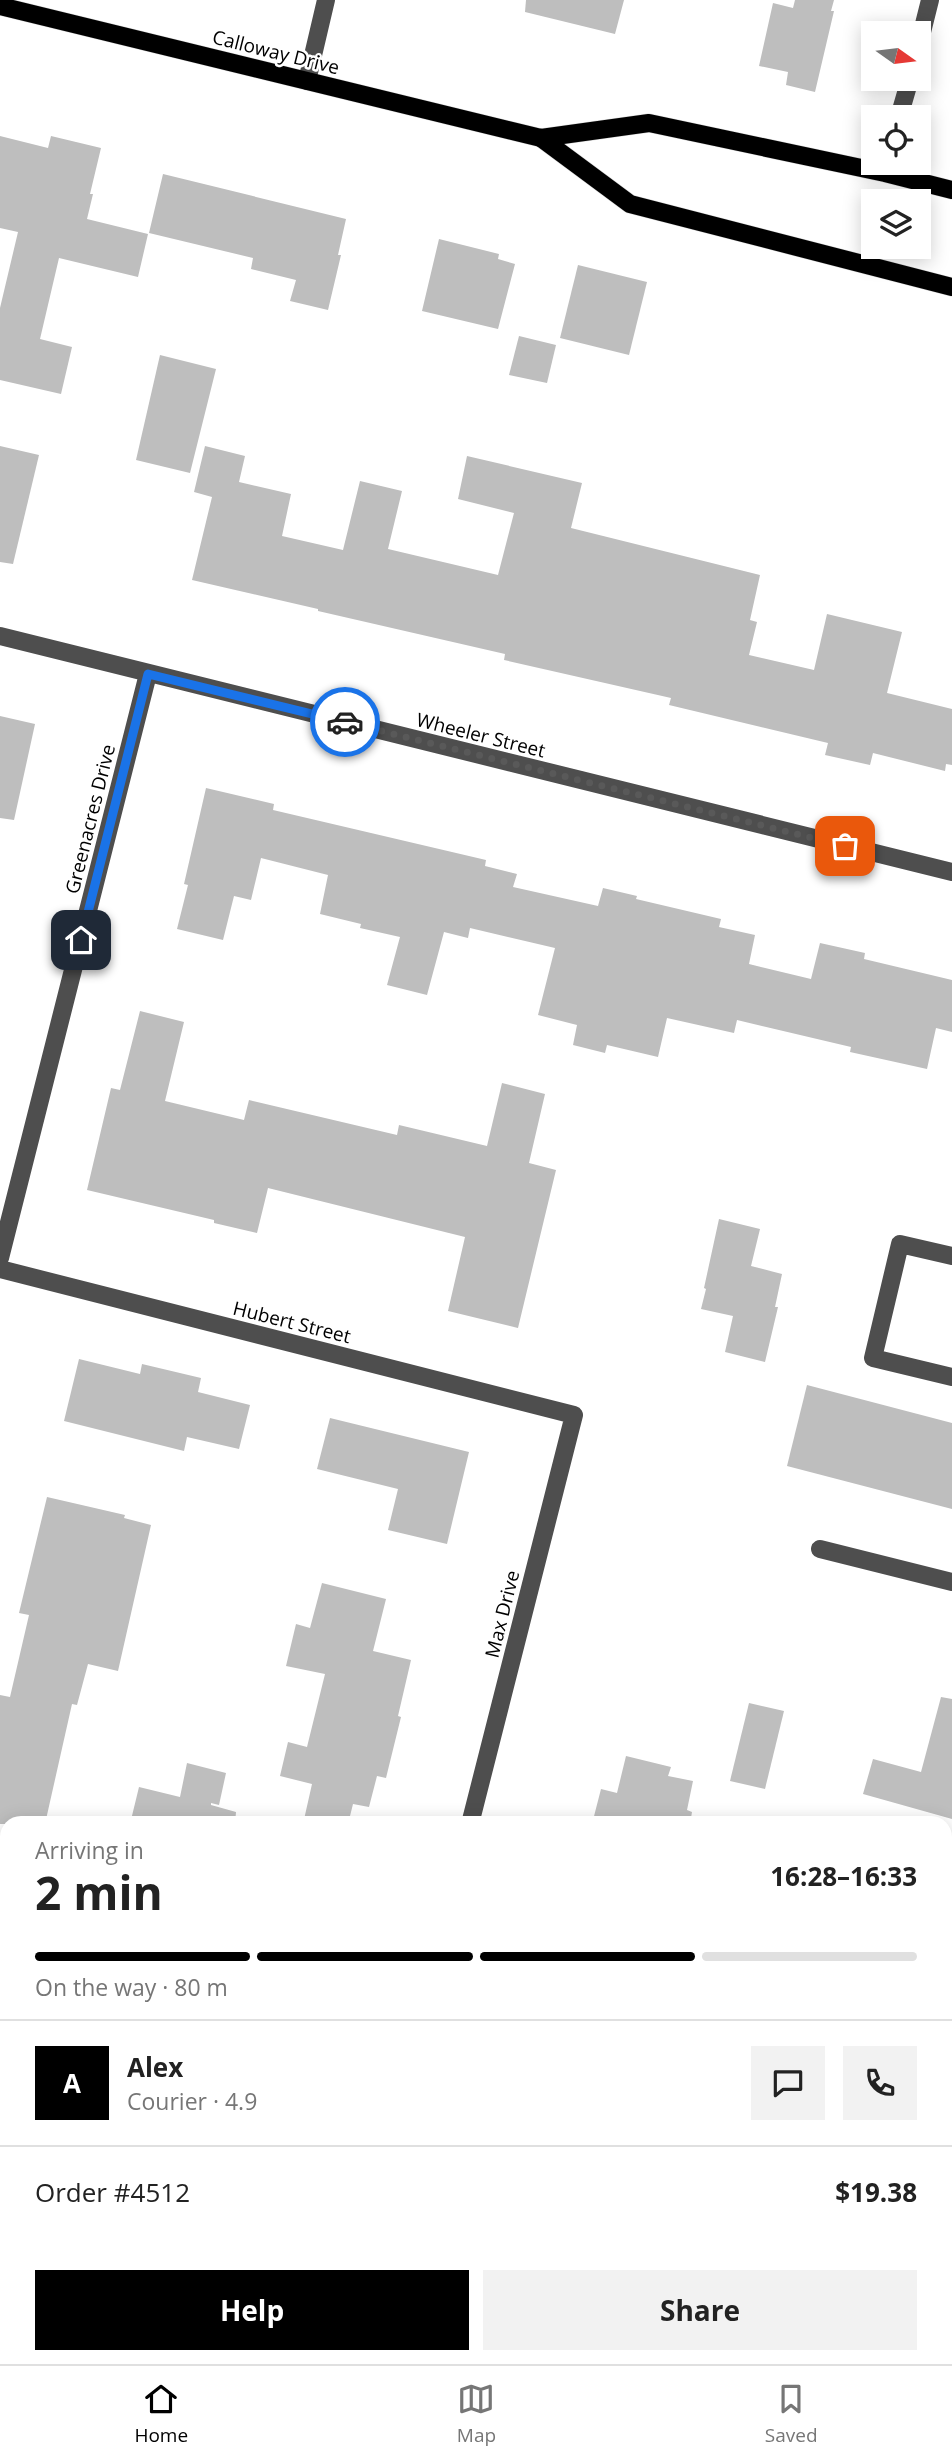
<!DOCTYPE html>
<html lang="en">
<head>
<meta charset="utf-8">
<style>
  body { margin:0; font-family:"Open Sans",sans-serif; background:#f2f2f2; color:#222; height:100vh; display:flex; flex-direction:column; font-size:26px; white-space:nowrap }
  * { box-sizing:border-box; margin:0 }
  p { font-size:23px; color:#767676 }
  .icon { flex:none; width:38px; height:38px; fill:none; stroke:currentColor; stroke-width:2; stroke-linecap:round; stroke-linejoin:round }
  .map { position:relative; flex:1; overflow:hidden }
  .details { position:absolute; left:0px; top:1816px; width:952px; height:548px; display:flex; flex-direction:column; background:#fff; border-radius:21px 21px 0 0; box-shadow:0 4px 18px #0003 }
  .details>* { flex:none }
  .needle { width:46px; rotate:104deg }
  .fabs { position:absolute; left:861px; top:21px; display:grid; gap:14px }
  .fabs a { display:grid; place-items:center; width:70px; height:70px; border-radius:0px; background:#fff; box-shadow:0 4px 18px #0003; font-size:35px }
  .pin { position:absolute; display:grid; place-items:center; width:60px; height:60px; color:#fff; margin:-30px; border-radius:14px; box-shadow:0 4px 10px #0006 }
  .courier { position:absolute; display:grid; place-items:center; width:70px; height:70px; margin:-35px; border:5px solid #1a73e8; border-radius:50%; background:#fff; color:#222; box-shadow:0 2px 9px #0007 }
  .summary em { font-style:normal; font-weight:700 }
  .summary div { display:flex; flex-direction:column-reverse }
  .summary { display:flex; align-items:center; justify-content:space-between; height:119px; padding:0 35px }
  h1 { font-size:46px; font-weight:700; line-height:52px }
  .bar { display:grid; grid-template-columns:repeat(4,1fr); gap:10px 7px; align-content:center; height:84px; padding:0 35px }
  .bar i { height:9px; border-radius:5px; background:#e0e0e0 }
  .bar .on { background:#000 }
  .bar p { grid-column:span 4 }
  .line { display:flex; align-items:center; gap:18px; padding:0 35px; border-top:2px solid #e0e0e0 }
  .line div { flex:1 }
  .round { display:grid; place-items:center; flex:none; width:74px; height:74px; border-radius:0px; background:#f2f2f2 }
  .cta { display:flex; gap:14px; margin-top:auto; padding:14px 35px }
  .cta a { flex:1; height:80px; border-radius:0px; background:#000; color:#fff; font-size:28px; font-weight:700; line-height:80px; text-align:center }
  .cta a+a { background:#f2f2f2; color:#222 }
  .tabs { display:flex; justify-content:space-around; align-items:center; height:98px; border-top:2px solid #e0e0e0; background:#fff; font-size:19px; color:#767676 }
  .tabs a { display:grid; justify-items:center; gap:4px }
  .tabs .on { color:#000 }
  .map>svg:first-child { display:block }
  .building { fill:#bebebe }
  .lines { fill:none; stroke-linecap:round; stroke-linejoin:round }
  .major-casing { stroke:#dbdbdb; stroke-width:19 }
  .minor { stroke:#4e4e4e; stroke-width:18 }
  .major { stroke:#000; stroke-width:18 }
  .done { stroke:#595959; stroke-width:7; stroke-dasharray:0 12.6 }
  .route { stroke:#1a73e8; stroke-width:9 }
  .labels { text-anchor:middle; stroke-width:5; stroke-linejoin:round; paint-order:stroke }
  .street-label { font-size:19px; fill:#000; stroke:#fff }
</style>
</head>
<body>
<div class="map">
<svg width="952" height="2364" viewBox="0 0 952 2364">
  <rect width="100%" height="100%" fill="#fff"/>
  <!-- building -->
  <g class="building">
    <polygon points="526,0 624,0 615,34 525,12"/>
    <polygon points="795,0 834,0 831,11 834,11 815,92 786,85 788,72 759,66 773,3 793,8"/>
    <polygon points="0,136 48,148 51,136 101,148 90,194 93,194 87,219 148,234 138,277 59,258 40,339 72,347 61,394 0,380 0,308 18,232 0,228"/>
    <polygon points="163,174 346,219 338,255 341,255 328,310 290,301 296,280 251,269 253,258 149,233"/>
    <polygon points="439,239 499,254 498,259 515,264 498,329 422,311"/>
    <polygon points="578,265 647,282 629,355 560,338"/>
    <polygon points="519,336 556,345 547,383 509,375"/>
    <polygon points="160,355 216,369 190,473 136,460"/>
    <polygon points="0,446 39,455 13,564 0,562"/>
    <polygon points="205,446 245,456 239,482 291,494 282,536 343,550 360,481 402,491 388,549 498,575 514,513 458,499 467,456 582,483 571,528 760,575 750,620 757,622 749,655 814,670 827,614 902,632 887,693 952,709 952,765 946,764 945,771 873,753 870,765 825,755 828,743 669,705 671,698 504,660 505,654 318,611 318,609 192,580 212,497 194,492"/>
    <polygon points="0,716 35,724 14,820 0,818"/>
    <polygon points="206,788 274,804 273,810 486,860 485,866 517,874 513,887 598,906 603,888 637,896 636,899 721,919 719,927 755,935 749,964 811,979 820,943 865,953 864,959 952,980 952,1032 936,1028 927,1069 850,1052 851,1047 737,1020 734,1033 667,1018 658,1057 607,1045 605,1053 573,1045 577,1025 538,1015 555,948 470,928 468,938 444,932 427,995 387,985 400,937 360,928 361,924 320,914 328,875 261,858 251,900 234,896 223,940 177,929 188,885 184,884"/>
    <polygon points="140,1011 184,1022 165,1101 244,1120 249,1100 397,1135 399,1125 487,1146 502,1083 545,1094 529,1163 556,1170 518,1328 448,1311 465,1237 268,1188 257,1233 214,1223 214,1220 87,1190 111,1088 120,1090"/>
    <polygon points="719,1219 760,1229 751,1266 782,1274 775,1307 778,1307 765,1362 725,1352 733,1316 701,1309 706,1289 704,1288"/>
    <polygon points="79,1359 140,1374 142,1364 201,1378 198,1392 250,1405 239,1449 187,1437 184,1451 64,1421"/>
    <polygon points="807,1385 952,1423 952,1509 787,1466"/>
    <polygon points="330,1418 469,1452 447,1544 388,1530 398,1489 317,1469"/>
    <polygon points="47,1497 125,1515 124,1518 151,1525 118,1671 88,1664 77,1705 72,1704 45,1824 0,1824 0,1695 10,1697 29,1615 19,1613"/>
    <polygon points="322,1583 386,1599 373,1651 411,1660 398,1716 401,1717 386,1778 377,1776 369,1807 353,1804 348,1824 303,1824 312,1784 280,1776 288,1742 307,1747 325,1674 286,1666 296,1624 310,1628"/>
    <polygon points="941,1697 952,1699 952,1819 863,1794 873,1759 921,1772"/>
    <polygon points="749,1703 784,1711 765,1789 730,1781"/>
    <polygon points="626,1756 671,1767 668,1776 693,1781 687,1810 692,1812 690,1824 592,1824 601,1789 617,1793"/>
    <polygon points="187,1763 226,1773 219,1805 211,1803 211,1805 236,1812 235,1824 130,1824 139,1787 180,1797"/>
  </g>
  <g class="lines">
    <defs>
      <g id="major">
        <polyline points="0,6 541,138 649,123 885,173 952,190"/>
        <polyline points="541,138 630,204 952,287"/>
      </g>
    </defs>
    <!-- major casing -->
    <use href="#major" class="major-casing"/>
    <!-- minor -->
    <g class="minor">
      <polyline points="919,44 930,0"/>
      <polyline points="307,81 326,0"/>
      <polyline points="899,117 910,79"/>
      <polyline points="0,636 952,872"/>
      <polyline points="952,1256 900,1244 873,1358 952,1377"/>
      <polyline points="0,1258 148,674"/>
      <polyline points="0,1269 574,1415 470,1824"/>
      <polyline points="820,1549 952,1582"/>
      <polyline points="945,2261 952,2263"/>
      <polyline points="333,2364 334,2357"/>
      <polyline points="703,2364 705,2357"/>
    </g>
    <!-- major -->
    <use href="#major" class="major"/>
  </g>
  <g class="lines">
    <!-- done -->
    <polyline class="done" points="345,722 845,846"/>
    <!-- route -->
    <polyline class="route" points="81,940 148,674 345,722"/>
  </g>
  <g class="labels">
    <!-- street labels -->
    <g class="street-label">
      <text transform="translate(276 52) rotate(14)" y="7">Calloway Drive</text>
      <text transform="translate(481 735) rotate(14)" y="7">Wheeler Street</text>
      <text transform="translate(90 819) rotate(-76)" y="7">Greenacres Drive</text>
      <text transform="translate(292 1322) rotate(14)" y="7">Hubert Street</text>
      <text transform="translate(502 1614) rotate(-76)" y="7">Max Drive</text>
    </g>
  </g>
</svg>
<div class="fabs">
<a><svg class="needle" viewBox="-14 -14 28 28"><path d="M0-13l5 13h-10z" fill="#e53935"/><path d="M0 13l5-13h-10z" fill="#767676"/></svg></a>
<a><svg class="icon" aria-label="locate" viewBox="0 0 24 24"><circle cx="12" cy="12" r="6"/><path d="M12 2v4M12 18v4M2 12h4M18 12h4"/></svg></a>
<a><svg class="icon" aria-label="layers" viewBox="0 0 24 24"><path d="M12 4l9 5-9 5-9-5zM3 14l9 5 9-5"/></svg></a>
</div>
<div class="pin" style="left:845px;top:846px;background:#ea580c"><svg class="icon" aria-label="bag" viewBox="0 0 24 24"><path d="M5 8h14l-1 12H6zM9 8a3 3 0 0 1 6 0"/></svg></div>
<div class="pin" style="left:81px;top:940px;background:#1f2937"><svg class="icon" aria-label="home" viewBox="0 0 24 24"><path d="M3 11l9-7 9 7M6 9v11h12V9"/></svg></div>
<div class="courier" style="left:345px;top:722px"><svg class="icon" aria-label="car" viewBox="0 0 24 24"><path d="M5 17H2v-5l4-1 3-4h7l3 4 3 1v5h-3M9 17h6M6 11h13"/><circle cx="7" cy="17" r="2"/><circle cx="17" cy="17" r="2"/></svg></div>
<section class="details">
<div class="summary"><div><h1>2 min</h1><p>Arriving in</p></div><em>16:28–16:33</em></div>
<div class="bar"><i class="on"></i><i class="on"></i><i class="on"></i><i></i><p>On the way · 80 m</p></div>
<div class="line" style="height:126px"><b class="round" style="background:#000;color:#fff">A</b><div><b>Alex</b><p>Courier · 4.9</p></div><a class="round"><svg class="icon" aria-label="chat" viewBox="0 0 24 24"><path d="M4 5h16v11H9l-5 4z"/></svg></a><a class="round"><svg class="icon" aria-label="phone" viewBox="0 0 24 24"><path d="M5 4h4l2 5-3 2q2 4 5 5l2-3 5 2v4C11 20 4 13 5 4z"/></svg></a></div>
<div class="line" style="height:91px"><div>Order #4512</div><b>$19.38</b></div>
<div class="cta"><a>Help</a><a>Share</a></div>
</section>
</div>
<nav class="tabs">
<a class="on"><svg class="icon" aria-label="home" viewBox="0 0 24 24"><path d="M3 11l9-7 9 7M6 9v11h12V9"/></svg>Home</a>
<a><svg class="icon" aria-label="map" viewBox="0 0 24 24"><path d="M3 6l6-2 6 2 6-2v14l-6 2-6-2-6 2zM9 4v14M15 6v14"/></svg>Map</a>
<a><svg class="icon" aria-label="saved" viewBox="0 0 24 24"><path d="M7 4h10v16l-5-4-5 4z"/></svg>Saved</a>
</nav>
</body>
</html>
